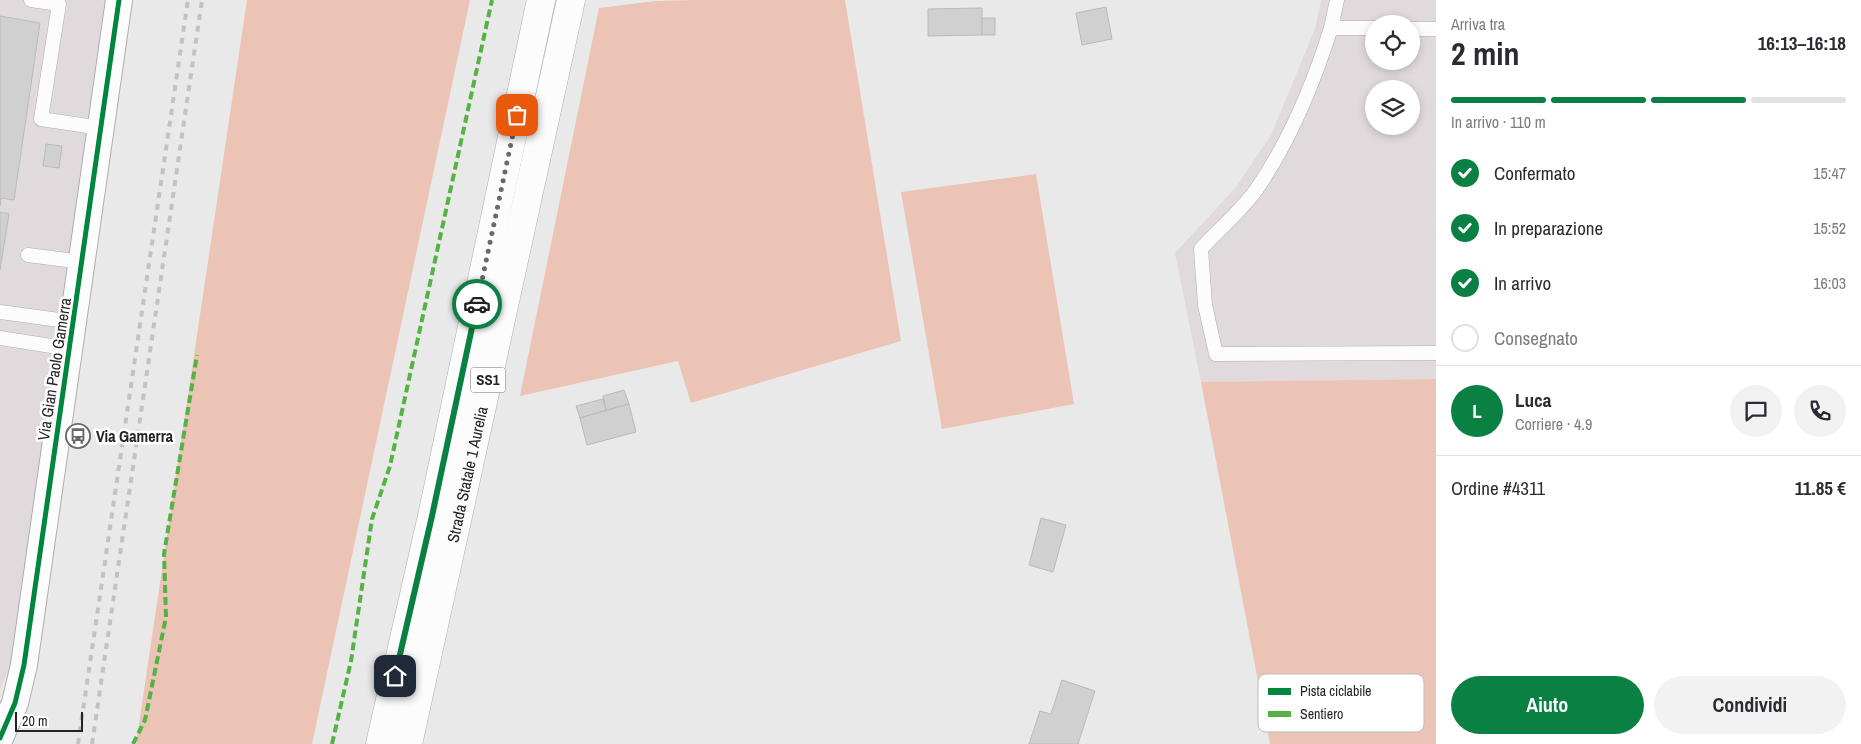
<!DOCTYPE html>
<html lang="it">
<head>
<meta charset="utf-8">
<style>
  body { margin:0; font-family:"Archivo Narrow",sans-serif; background:#f2f2f3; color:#2b2b33; height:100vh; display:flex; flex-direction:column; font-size:19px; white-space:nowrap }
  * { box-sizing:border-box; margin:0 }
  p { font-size:16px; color:#7c7c81 }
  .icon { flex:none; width:28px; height:28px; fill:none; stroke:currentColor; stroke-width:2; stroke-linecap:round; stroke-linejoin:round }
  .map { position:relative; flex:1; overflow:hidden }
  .drawer { display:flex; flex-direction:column; background:#fff; width:425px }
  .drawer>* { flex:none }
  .tools { position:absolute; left:1365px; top:15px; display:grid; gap:10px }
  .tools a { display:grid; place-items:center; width:55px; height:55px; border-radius:50%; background:#fff; box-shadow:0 2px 8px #0003; font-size:25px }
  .scale { position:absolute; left:15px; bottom:12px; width:68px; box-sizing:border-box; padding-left:5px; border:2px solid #252425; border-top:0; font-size:14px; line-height:18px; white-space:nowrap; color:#252425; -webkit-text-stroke:4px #fff; paint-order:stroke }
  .pin { position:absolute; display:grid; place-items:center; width:42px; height:42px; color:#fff; margin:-21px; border-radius:10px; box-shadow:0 2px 8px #0006 }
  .courier { position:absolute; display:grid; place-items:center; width:50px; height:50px; margin:-25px; border:4px solid #0b8043; border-radius:50%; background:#fff; color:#222; box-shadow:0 1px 6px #0007 }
  .head em { font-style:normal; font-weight:700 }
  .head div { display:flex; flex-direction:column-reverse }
  .head { display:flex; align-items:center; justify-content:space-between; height:85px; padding:0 15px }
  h1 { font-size:32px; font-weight:700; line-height:38px }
  .bar { display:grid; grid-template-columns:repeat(4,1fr); gap:8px 5px; align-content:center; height:60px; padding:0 15px }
  .bar i { height:6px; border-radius:4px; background:#e1e1e2 }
  .bar .selected { background:#0b8043 }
  .bar p { grid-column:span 4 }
  .line { display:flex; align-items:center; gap:12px; padding:0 15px; border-top:1px solid #e1e1e2 }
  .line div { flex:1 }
  .round { display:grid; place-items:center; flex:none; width:52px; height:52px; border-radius:26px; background:#f2f2f3 }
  ol { padding:0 15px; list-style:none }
  li { display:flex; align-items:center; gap:15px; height:55px }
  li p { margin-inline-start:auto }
  li .icon { padding:5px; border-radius:50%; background:#0b8043; color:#fff; stroke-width:4 }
  li:last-child { color:#7c7c81 }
  li i { width:28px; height:28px; border:2px solid #e1e1e2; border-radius:50% }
  .button { display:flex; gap:10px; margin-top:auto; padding:10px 15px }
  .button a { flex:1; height:58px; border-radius:30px; background:#0b8043; color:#fff; font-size:20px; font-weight:700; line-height:58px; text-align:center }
  .button a+a { background:#f2f2f3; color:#2b2b33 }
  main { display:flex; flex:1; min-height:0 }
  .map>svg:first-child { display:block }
  .built { fill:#e1dadd; fill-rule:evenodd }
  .green { fill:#ebc4b5 }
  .building { fill:#d1d0d1; stroke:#bbbaba }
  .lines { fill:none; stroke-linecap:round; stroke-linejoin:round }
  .service-casing { stroke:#afaeae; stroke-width:15 }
  .minor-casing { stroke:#afaeae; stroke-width:28 }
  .trunk-casing { stroke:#afaeae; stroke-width:29 }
  .service { stroke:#fcfcfc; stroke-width:14 }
  .minor { stroke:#fcfcfc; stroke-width:26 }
  .trunk { stroke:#fcfcfc; stroke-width:28 }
  .rail { stroke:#c3c2c3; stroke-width:4; stroke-dasharray:6 6; stroke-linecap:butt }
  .quiet { stroke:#55b245; stroke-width:4; stroke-dasharray:8 4; stroke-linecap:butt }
  .cycleway-casing { stroke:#fff; stroke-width:8 }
  .cycleway { stroke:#00873e; stroke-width:5 }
  .done { stroke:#6a696a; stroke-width:5; stroke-dasharray:0 9 }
  .route { stroke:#0b8043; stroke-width:6 }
  .labels { text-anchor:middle; stroke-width:5; stroke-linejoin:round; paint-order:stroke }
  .shield { fill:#fff; stroke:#666; stroke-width:1 }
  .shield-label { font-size:15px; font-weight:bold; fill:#252425 }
  .street-label { font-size:16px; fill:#252425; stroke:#fff }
  .poi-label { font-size:16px; font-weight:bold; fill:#252425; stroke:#fff; text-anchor:start }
  .key { fill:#fff; stroke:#bebdbe; stroke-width:1 }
  .key-label { font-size:14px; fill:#252425 }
</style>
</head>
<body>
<main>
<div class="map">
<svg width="1436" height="744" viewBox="0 0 1436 744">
  <rect width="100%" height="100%" fill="#eae9e9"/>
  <!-- built -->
  <g class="built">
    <polygon points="0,0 105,0 76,261 12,661 0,690"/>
    <path d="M 1321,0 L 1436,0 L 1436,379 L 1201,382 L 1175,253 L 1236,187 L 1271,135 L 1315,29 ZM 1374,24 L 1411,24 L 1411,61 L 1374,61 ZM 1374,89 L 1411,89 L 1411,126 L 1374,126 Z"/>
  </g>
  <!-- green -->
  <g class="green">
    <polygon points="247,0 470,0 312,744 136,744"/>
    <polygon points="695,0 845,0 901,341 691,403 678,361 520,396 599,8 656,1"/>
    <polygon points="1036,174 1074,404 942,429 901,192"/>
    <polygon points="1436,379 1436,744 1270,744 1201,382"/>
  </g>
  <!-- building -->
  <g class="building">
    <polygon points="1106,7 1112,39 1082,45 1076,13"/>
    <polygon points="982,8 982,35 928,36 928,9"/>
    <polygon points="0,16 40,23 14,200 1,198 0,206"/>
    <rect x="982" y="18" width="13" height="17"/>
    <polygon points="46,144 62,146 59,168 43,166"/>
    <polygon points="0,212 9,214 0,270"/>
    <polygon points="624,390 629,404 606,410 603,396"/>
    <polygon points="603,399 606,410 580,418 576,406"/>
    <polygon points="629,404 636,432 587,445 580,418"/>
    <polygon points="1041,518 1066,525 1053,572 1029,565"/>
    <polygon points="1062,680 1095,691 1078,744 1029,744 1040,711 1051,714"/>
  </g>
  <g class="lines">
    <defs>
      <g id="service">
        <polyline points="31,0 59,4 41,119 101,128"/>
        <polyline points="1331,28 1337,0"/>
        <path d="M 1374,28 L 1331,28 C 1313,85 1290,141 1256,190 C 1242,210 1217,231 1201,249 L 1205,305 L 1216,354 L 1436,353"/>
        <polyline points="1411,29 1436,29"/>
        <polyline points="28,255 82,262"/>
        <polyline points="0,312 74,322"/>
        <polyline points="0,338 70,349"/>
      </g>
      <polyline id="minor" points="0,738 15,703 24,665 119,0"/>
      <g id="trunk">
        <polyline points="380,744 432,516 541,0"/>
        <path id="s1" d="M 408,744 L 571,0"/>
      </g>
    </defs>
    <!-- service casing -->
    <use href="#service" class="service-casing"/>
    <!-- minor casing -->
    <use href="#minor" class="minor-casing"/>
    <!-- trunk casing -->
    <use href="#trunk" class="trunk-casing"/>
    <!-- service -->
    <use href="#service" class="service"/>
    <!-- minor -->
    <use href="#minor" class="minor"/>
    <!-- trunk -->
    <use href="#trunk" class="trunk"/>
    <!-- rail -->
    <g class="rail">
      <polyline points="78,744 188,0"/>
      <polyline points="92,744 202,0"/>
    </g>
    <!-- quiet -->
    <g class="quiet">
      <polyline points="133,744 145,720 166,617 164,554 197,355"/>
      <polyline points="332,744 351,661 372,519 390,466 492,0"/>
    </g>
    <defs>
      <polyline id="cycleway" points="0,738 15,703 24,665 119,0"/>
    </defs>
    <!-- cycleway casing -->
    <use href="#cycleway" class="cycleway-casing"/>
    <!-- cycleway -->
    <use href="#cycleway" class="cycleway"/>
  </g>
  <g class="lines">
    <!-- done -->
    <polyline class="done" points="477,304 517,115"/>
    <!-- route -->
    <polyline class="route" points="395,676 432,516 477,304"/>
  </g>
  <!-- icons -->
  <defs>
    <symbol id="bus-ring" viewBox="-11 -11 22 22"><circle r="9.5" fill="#fff" stroke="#6a696a" stroke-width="1.5"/><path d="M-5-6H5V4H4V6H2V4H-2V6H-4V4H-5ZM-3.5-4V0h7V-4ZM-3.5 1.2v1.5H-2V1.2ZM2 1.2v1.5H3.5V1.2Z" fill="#6a696a"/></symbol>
  </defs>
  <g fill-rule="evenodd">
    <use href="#bus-ring" x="64" y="422" width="28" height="28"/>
  </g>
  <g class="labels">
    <!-- shield labels -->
    <rect class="shield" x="470.5" y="367.5" width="35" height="25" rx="4"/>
    <g class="shield-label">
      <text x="488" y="385">SS1</text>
    </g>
    <!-- street labels -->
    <g class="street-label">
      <text transform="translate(54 369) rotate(-81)" y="6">Via Gian Paolo Gamerra</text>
      <text dy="6" stroke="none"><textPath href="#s1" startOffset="276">Strada Statale 1 Aurelia</textPath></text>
    </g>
    <!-- poi labels -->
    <g class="poi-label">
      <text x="96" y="442">Via Gamerra</text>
    </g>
  </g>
  <!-- legend -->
  <rect x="1258" y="674" width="166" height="58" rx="8" class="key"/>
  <rect x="1268" y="688" width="23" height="7" fill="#00873e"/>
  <rect x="1268" y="711" width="23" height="6" fill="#55b245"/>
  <g class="key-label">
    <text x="1300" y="696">Pista ciclabile</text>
    <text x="1300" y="719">Sentiero</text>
  </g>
</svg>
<div class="tools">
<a><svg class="icon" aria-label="locate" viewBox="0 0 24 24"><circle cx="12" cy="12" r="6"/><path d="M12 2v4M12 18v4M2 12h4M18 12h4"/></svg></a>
<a><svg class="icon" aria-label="layers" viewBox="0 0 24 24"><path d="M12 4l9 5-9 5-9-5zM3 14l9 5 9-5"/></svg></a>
</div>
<div class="scale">20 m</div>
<div class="pin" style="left:517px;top:115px;background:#ea580c"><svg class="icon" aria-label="bag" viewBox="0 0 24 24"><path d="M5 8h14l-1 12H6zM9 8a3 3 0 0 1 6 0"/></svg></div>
<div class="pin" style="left:395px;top:676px;background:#1f2937"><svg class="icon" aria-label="home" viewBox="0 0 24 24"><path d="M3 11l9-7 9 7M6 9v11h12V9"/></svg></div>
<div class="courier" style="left:477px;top:304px"><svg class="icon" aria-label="car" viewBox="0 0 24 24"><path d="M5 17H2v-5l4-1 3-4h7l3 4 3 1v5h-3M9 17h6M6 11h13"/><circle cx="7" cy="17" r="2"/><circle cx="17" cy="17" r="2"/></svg></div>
</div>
<section class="drawer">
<div class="head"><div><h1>2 min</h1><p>Arriva tra</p></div><em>16:13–16:18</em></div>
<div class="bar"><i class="selected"></i><i class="selected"></i><i class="selected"></i><i></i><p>In arrivo · 110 m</p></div>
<ol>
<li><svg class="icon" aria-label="check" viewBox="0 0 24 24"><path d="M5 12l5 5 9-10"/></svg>Confermato<p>15:47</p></li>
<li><svg class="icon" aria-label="check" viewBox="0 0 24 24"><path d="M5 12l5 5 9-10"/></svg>In preparazione<p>15:52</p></li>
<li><svg class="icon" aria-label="check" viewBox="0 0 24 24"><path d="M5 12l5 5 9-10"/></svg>In arrivo<p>16:03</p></li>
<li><i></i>Consegnato</li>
</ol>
<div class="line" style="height:90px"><b class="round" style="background:#0b8043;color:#fff">L</b><div><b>Luca</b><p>Corriere · 4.9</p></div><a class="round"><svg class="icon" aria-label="chat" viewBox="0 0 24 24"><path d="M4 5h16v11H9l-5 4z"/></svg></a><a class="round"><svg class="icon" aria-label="phone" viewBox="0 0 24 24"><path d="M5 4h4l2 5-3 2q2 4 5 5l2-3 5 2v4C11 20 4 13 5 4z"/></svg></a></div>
<div class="line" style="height:65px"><div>Ordine #4311</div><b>11.85 €</b></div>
<div class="button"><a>Aiuto</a><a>Condividi</a></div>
</section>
</main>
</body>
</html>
